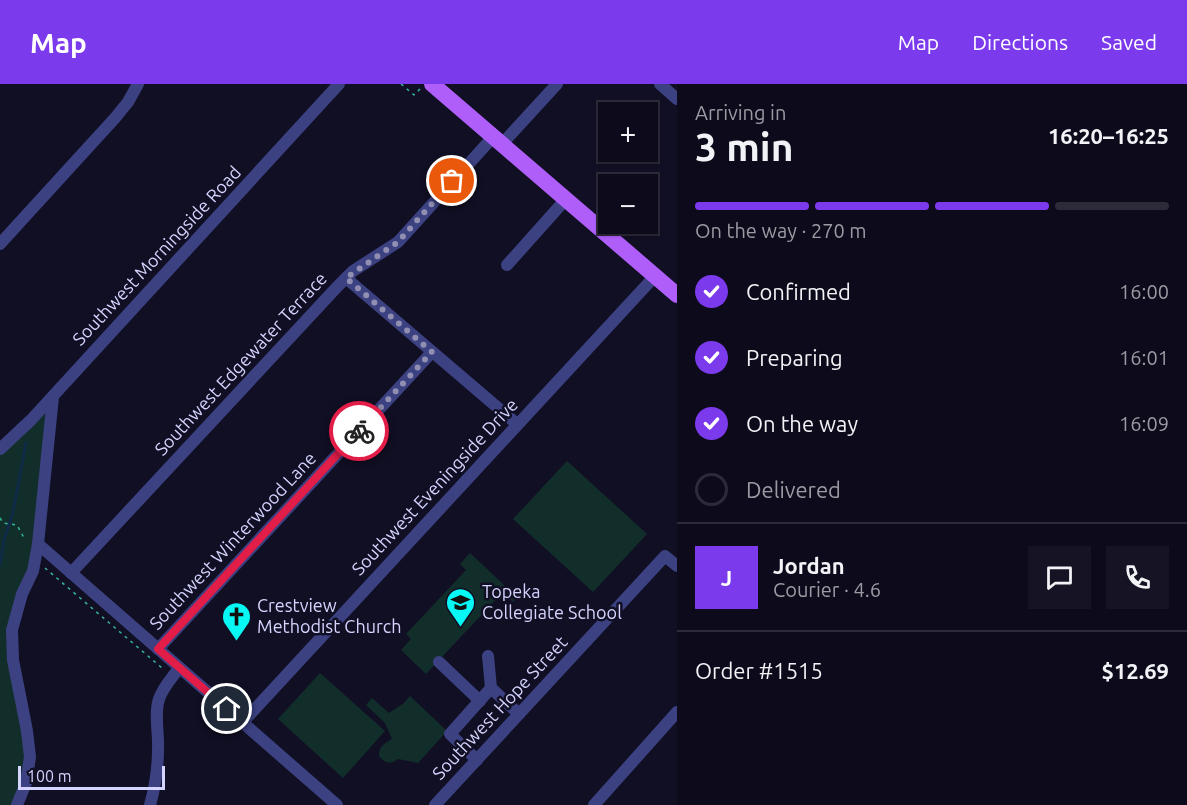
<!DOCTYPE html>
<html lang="en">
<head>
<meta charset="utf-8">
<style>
  body { margin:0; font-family:Ubuntu,sans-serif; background:#161424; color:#f1f3f6; height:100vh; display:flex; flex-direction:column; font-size:22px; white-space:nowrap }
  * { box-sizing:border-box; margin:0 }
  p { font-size:20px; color:#9a9ba3 }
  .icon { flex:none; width:33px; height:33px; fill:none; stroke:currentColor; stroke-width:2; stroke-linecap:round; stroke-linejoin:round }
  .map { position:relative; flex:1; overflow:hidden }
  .sheet { display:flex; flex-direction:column; background:#0d0b1b; width:510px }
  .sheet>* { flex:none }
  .controls { position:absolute; left:598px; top:18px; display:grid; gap:12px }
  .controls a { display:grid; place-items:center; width:60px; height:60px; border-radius:0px; background:#0d0b1b; box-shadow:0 2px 4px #0004,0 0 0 2px #2d2b3a; font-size:30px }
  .scale { position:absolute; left:18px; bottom:15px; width:147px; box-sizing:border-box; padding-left:6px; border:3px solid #d4d4fe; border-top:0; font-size:16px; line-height:21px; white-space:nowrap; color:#d4d4fe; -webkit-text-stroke:4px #110f24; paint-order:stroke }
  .pin { position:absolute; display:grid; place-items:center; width:51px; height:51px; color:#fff; margin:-26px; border:3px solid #fff; border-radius:50%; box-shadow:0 2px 6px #0007 }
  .courier { position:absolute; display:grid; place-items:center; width:60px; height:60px; margin:-30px; border:4px solid #e11d48; border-radius:50%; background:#fff; color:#222; box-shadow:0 2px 8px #0007 }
  .headline em { font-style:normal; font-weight:700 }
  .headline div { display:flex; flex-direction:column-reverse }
  .headline { display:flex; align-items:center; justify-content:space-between; height:102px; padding:0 18px }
  h1 { font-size:39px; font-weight:700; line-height:45px }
  .bar { display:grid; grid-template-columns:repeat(4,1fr); gap:9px 6px; align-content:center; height:72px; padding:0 18px }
  .bar i { height:8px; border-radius:4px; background:#2d2b3a }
  .bar .active { background:#7c3aed }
  .bar p { grid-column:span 4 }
  .line { display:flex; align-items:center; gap:15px; padding:0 18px; border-top:2px solid #2d2b3a }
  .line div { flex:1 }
  .round { display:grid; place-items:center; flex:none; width:63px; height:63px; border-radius:0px; background:#161424 }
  ol { padding:0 18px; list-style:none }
  li { display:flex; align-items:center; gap:18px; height:66px }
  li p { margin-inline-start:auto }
  li .icon { padding:6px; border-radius:50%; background:#7c3aed; color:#fff; stroke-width:4 }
  li:last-child { color:#9a9ba3 }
  li i { width:33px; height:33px; border:3px solid #2d2b3a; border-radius:50% }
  header { display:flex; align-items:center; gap:36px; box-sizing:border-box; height:84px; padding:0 30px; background:#7c3aed; color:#fff }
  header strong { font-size:28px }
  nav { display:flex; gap:33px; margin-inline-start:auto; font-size:21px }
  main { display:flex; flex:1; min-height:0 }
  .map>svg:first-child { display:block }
  .green { fill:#122e2a }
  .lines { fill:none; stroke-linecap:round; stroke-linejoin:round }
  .stream { stroke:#0f2b48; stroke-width:3 }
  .path { stroke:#33b39d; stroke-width:1.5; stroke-dasharray:3 4.5; stroke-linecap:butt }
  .minor { stroke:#3c4182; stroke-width:12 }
  .major { stroke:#af5efa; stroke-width:16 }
  .done { stroke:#908fb2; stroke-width:6; stroke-dasharray:0 10.8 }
  .route { stroke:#e11d48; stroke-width:8 }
  .labels { text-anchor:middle; stroke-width:5; stroke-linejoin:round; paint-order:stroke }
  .street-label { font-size:18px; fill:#d4d4fe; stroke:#110f24 }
  .poi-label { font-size:18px; fill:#d4d4fe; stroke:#110f24; text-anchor:start }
</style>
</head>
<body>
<header>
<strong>Map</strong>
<nav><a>Map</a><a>Directions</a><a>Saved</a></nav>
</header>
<main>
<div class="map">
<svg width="677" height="721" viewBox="0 0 677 721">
  <rect width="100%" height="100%" fill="#110f24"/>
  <!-- green -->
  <g class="green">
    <polygon points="53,313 38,460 12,546 29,656 17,721 0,721 0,365"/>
    <polygon points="567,377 647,450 593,508 513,435"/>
    <polygon points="470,469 517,513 513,518 502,509 426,590 401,566 411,555 406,550 466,486 460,480"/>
    <polygon points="320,589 385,647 343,694 278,635"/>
    <path d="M 410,612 L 447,647 L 418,679 L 398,675 C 391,681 384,679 379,672 C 379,662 384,660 392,655 L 385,639 L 366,621 L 372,614 L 389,629 L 404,619 Z"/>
  </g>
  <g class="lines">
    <!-- stream -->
    <polyline class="stream" points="0,481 4,456 13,428 26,359"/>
    <!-- path -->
    <g class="path">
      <polyline points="401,0 414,11 420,5"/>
      <polyline points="0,434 3,439 17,441 23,452 26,454"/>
      <polyline points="45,484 162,584"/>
    </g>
    <!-- minor -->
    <g class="minor">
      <polyline points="660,0 677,15"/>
      <polyline points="502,60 557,0"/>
      <polyline points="0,160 115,34 128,18 138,0"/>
      <polyline points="507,181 566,115"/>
      <polyline points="346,194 517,340"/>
      <polyline points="0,365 31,336 339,0"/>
      <polyline points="38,460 337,721"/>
      <polyline points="71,489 337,203 353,187 398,158 493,53"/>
      <polyline points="158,565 432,268"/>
      <polyline points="488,572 491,604 519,630"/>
      <polyline points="439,578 480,617"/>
      <polyline points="242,639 655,192"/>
      <polyline points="477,676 450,650 491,604"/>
      <polyline points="17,721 26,699 30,673 27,647 13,576 12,546 22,510 33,487 38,460 53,313"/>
      <path d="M 150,721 C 155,703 158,684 158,666 C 159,650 154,630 159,615 C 163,603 172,594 179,584"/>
      <polyline points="435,721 665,472 677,482"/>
      <polyline points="594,721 677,628"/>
    </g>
    <!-- major -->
    <polyline class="major" points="432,0 677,211"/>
  </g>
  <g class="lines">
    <!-- done -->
    <polyline class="done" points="359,347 432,268 346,194 398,158 452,97"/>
    <!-- route -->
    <polyline class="route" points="227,625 158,565 359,347"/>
  </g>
  <!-- icons -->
  <defs>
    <symbol id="school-pin" viewBox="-11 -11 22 30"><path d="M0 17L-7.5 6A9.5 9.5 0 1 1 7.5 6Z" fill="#07f7f4" stroke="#110f24"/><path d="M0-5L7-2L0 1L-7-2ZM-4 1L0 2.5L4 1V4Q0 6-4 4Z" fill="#111"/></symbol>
    <symbol id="church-pin" viewBox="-11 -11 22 30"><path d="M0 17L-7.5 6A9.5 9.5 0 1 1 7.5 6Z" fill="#07f7f4" stroke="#110f24"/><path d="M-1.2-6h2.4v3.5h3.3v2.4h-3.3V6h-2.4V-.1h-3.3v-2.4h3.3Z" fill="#111"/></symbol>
  </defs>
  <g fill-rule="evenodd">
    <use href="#school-pin" x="444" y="502" width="33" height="45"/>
    <use href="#church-pin" x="220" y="516" width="33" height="45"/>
  </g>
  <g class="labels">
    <!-- street labels -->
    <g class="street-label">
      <text transform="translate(157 172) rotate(-47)" y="6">Southwest Morningside Road</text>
      <text transform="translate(241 280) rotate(-47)" y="6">Southwest Edgewater Terrace</text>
      <text transform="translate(435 403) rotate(-47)" y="6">Southwest Eveningside Drive</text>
      <text transform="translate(233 457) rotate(-47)" y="6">Southwest Winterwood Lane</text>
      <text transform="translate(500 624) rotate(-47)" y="6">Southwest Hope Street</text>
    </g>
    <!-- poi labels -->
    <g class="poi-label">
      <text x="482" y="514">Topeka<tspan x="482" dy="21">Collegiate School</tspan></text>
      <text x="257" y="528">Crestview<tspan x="257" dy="21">Methodist Church</tspan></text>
    </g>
  </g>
</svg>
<div class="controls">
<a>+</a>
<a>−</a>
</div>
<div class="scale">100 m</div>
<div class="pin" style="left:452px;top:97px;background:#ea580c"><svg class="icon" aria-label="bag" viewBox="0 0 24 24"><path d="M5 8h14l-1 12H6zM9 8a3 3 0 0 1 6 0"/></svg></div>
<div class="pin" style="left:227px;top:625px;background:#1f2937"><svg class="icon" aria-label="home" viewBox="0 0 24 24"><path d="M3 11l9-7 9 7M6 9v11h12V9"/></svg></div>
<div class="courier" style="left:359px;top:347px"><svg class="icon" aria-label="bike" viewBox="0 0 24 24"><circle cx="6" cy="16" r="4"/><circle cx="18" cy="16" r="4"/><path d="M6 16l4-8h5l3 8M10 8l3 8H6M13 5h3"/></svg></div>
</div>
<section class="sheet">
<div class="headline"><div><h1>3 min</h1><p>Arriving in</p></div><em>16:20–16:25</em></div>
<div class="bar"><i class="active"></i><i class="active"></i><i class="active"></i><i></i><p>On the way · 270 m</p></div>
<ol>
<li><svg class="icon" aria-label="check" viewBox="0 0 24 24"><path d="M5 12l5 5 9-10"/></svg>Confirmed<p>16:00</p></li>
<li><svg class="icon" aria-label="check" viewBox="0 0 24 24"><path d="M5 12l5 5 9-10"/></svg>Preparing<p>16:01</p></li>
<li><svg class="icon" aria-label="check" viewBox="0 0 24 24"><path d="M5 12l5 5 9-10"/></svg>On the way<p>16:09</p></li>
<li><i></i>Delivered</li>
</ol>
<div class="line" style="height:108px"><b class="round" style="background:#7c3aed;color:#fff">J</b><div><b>Jordan</b><p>Courier · 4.6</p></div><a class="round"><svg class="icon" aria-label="chat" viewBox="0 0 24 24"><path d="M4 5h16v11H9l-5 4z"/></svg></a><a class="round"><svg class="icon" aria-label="phone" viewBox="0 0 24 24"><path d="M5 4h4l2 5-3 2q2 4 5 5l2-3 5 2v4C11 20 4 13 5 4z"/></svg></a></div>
<div class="line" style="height:78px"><div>Order #1515</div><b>$12.69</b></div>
</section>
</main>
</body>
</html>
